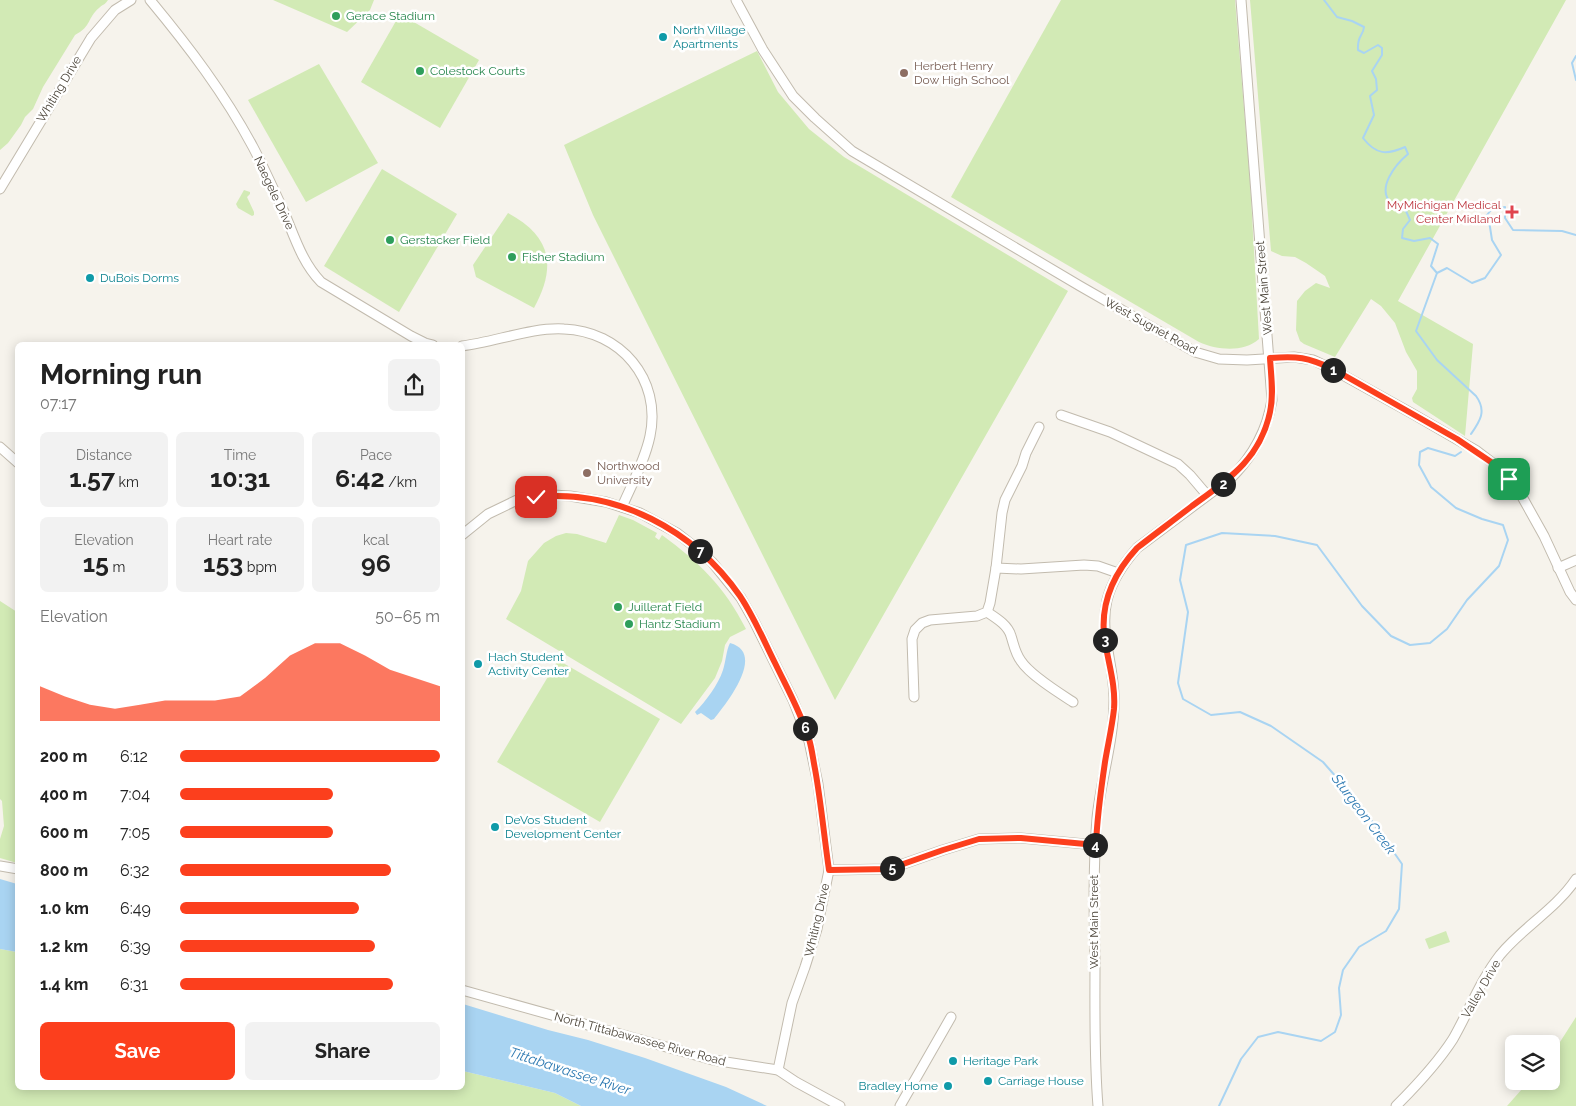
<!DOCTYPE html>
<html lang="en">
<head>
<meta charset="utf-8">
<style>
	:root { --surface:#fff; --page:#f2f2f2; --text:#222; --muted:#767676; --accent:#fc3f1d }
	body { margin:0; font-family:Raleway,sans-serif; background:var(--page); color:var(--text); height:100vh; display:flex; flex-direction:column; font-size:19px; white-space:nowrap }
	* { box-sizing:border-box; margin:0 }
	p { font-size:16px; color:var(--muted) }
	.icon { flex:none; width:28px; height:28px; fill:none; stroke:currentColor; stroke-width:2; stroke-linecap:round; stroke-linejoin:round }
	.map { position:relative; flex:1; overflow:hidden }
	.details { position:absolute; left:15px; top:342px; width:450px; height:748px; display:flex; flex-direction:column; background:var(--surface); border-radius:8px; box-shadow:0 2px 12px #0003 }
	.details>* { flex:none }
	.controls { position:absolute; left:1505px; top:1035px; display:grid; gap:10px }
	.controls a { display:grid; place-items:center; width:55px; height:55px; border-radius:8px; background:var(--surface); box-shadow:0 2px 12px #0003; font-size:25px }
	.pin { position:absolute; display:grid; place-items:center; width:42px; height:42px; color:#fff; margin:-21px; border-radius:10px; box-shadow:0 2px 8px #0006 }
	.km { position:absolute; width:25px; height:25px; margin:-12px; border-radius:50%; background:#222; color:#fff; font-size:14px; line-height:25px; text-align:center }
	.round { display:grid; place-items:center; flex:none; width:52px; height:52px; border-radius:8px; background:var(--page) }
	.head { display:flex; align-items:center; justify-content:space-between; height:85px; padding:0 25px }
	h1 { font-size:28px; font-weight:700; line-height:38px }
	.figures { display:grid; grid-template-columns:repeat(3,1fr); gap:8px; height:85px; padding:5px 25px }
	.figures div { display:grid; align-content:center; border-radius:8px; background:var(--page); text-align:center }
	.figures b { font-size:25px; font-weight:700 }
	.figures small { font-size:14px; font-weight:400 }
	.figures p { font-size:14px }
	.chart { height:140px; padding:10px 25px }
	.chart p { display:flex; justify-content:space-between }
	.chart svg { width:100%; height:90px; margin-top:5px; fill:var(--accent); opacity:.7 }
	.primary-button { display:flex; gap:10px; margin-top:auto; padding:10px 25px }
	.primary-button a { flex:1; height:58px; border-radius:8px; background:var(--accent); color:#fff; font-size:20px; font-weight:700; line-height:58px; text-align:center }
	.primary-button a+a { background:var(--page); color:var(--text) }
	ul { padding:0 25px; list-style:none; font-size:16px }
	li { display:grid; grid-template-columns:80px 60px 1fr; align-items:center; height:38px }
	li i { height:12px; border-radius:6px; background:var(--accent) }
	.map>svg:first-child { display:block }
	.green { fill:#d2eab5 }
	.water { fill:#a9d4f2 }
	.lines { fill:none; stroke-linecap:round; stroke-linejoin:round }
	.stream { stroke:#a9d4f2; stroke-width:2 }
	.minor-casing { stroke:#c2bbae; stroke-width:11 }
	.minor { stroke:#fff; stroke-width:9 }
	.route-casing { stroke:#fff; stroke-width:10 }
	.route { stroke:#fc3f1d; stroke-width:6 }
	.leisure-dot { fill:#2e9e5b; stroke:#fff; stroke-width:2 }
	.culture-dot { fill:#0f9aa8; stroke:#fff; stroke-width:2 }
	.education-dot { fill:#8d6e63; stroke:#fff; stroke-width:2 }
	.health-dot { fill:#e0444e; stroke:#fff; stroke-width:2 }
	.labels { text-anchor:middle; dominant-baseline:central; stroke-width:5; stroke-linejoin:round; paint-order:stroke }
	.leisure-label { font-size:12px; fill:#27864d; stroke:#fff; text-anchor:start }
	.culture-label { font-size:12px; fill:#0d838f; stroke:#fff; text-anchor:start }
	.education-label { font-size:12px; fill:#785e54; stroke:#fff; text-anchor:start }
	.street-label { font-size:12px; fill:#4b4439; stroke:#fff }
	.health-label { font-size:12px; fill:#be3a42; stroke:#fff; text-anchor:end }
	.water-label { font-size:14px; font-style:italic; fill:#2e7ab2; stroke:#fff }
</style>
</head>
<body>
<div class="map">
<svg width="1576" height="1106" viewBox="0 0 1576 1106">
	<rect width="100%" height="100%" fill="#f6f3ec"/>
	<!-- green -->
	<g class="green">
		<path d="M0 0H108C105 5 103 4 99 8 87 18 92 26 75 35L43 87 33 109 25 117 21 125 8 143 0 150Z"/>
		<path d="M273 0H374L370 10 347 32Z"/>
		<path d="M1061 0H1235L1250 180 1259 339C1243 353 1217 350 1199 342L951 197Z"/>
		<path d="M1250 0H1566L1398 301 1473 344 1465 436 1413 402 1412 398 1417 389V371L1406 352 1395 323 1381 306 1371 299 1335 357 1304 344 1300 341 1296 330 1297 301 1305 291 1316 283 1330 288 1325 276 1306 263 1295 257 1282 256 1271 251Z"/>
		<path d="M400 14 479 60 440 128 361 82Z"/>
		<path d="M757 51 778 92 809 129 844 157 1068 291 835 700 593 215 564 145Z"/>
		<path d="M319 64 378 163 306 202 248 100Z"/>
		<path d="M382 169 457 214 399 312 324 266Z"/>
		<path d="M244 190 250 192V194L247 197 254 212V215L252 216 238 208 236 204Z"/>
		<path d="M508 213C551 236 557 266 534 308L476 277 473 265Z"/>
		<path d="M619 515 633 520 657 533 655 537 659 540 662 535C700 563 724 586 746 629L730 637 725 645 722 661 715 678 681 724 506 619 521 591 528 561 544 543 556 536 566 533 577 534 606 543Z"/>
		<path d="M0 601 17 612V863L0 858V839L4 826 2 801 0 799Z"/>
		<path d="M558 660 660 719 600 822 497 762Z"/>
		<path d="M1446 931 1450 942 1429 949 1425 939Z"/>
		<path d="M0 949 17 952 18 1088H462L463 1071 555 1093 581 1106H0Z"/>
		<path d="M1576 1017V1106H1507L1529 1081H1551V1056Z"/>
	</g>
	<!-- water -->
	<g class="water">
		<path d="M730 643C767 653 726 704 714 719L711 720 701 713 697 715 695 712C706 701 718 685 723 670 726 661 726 651 730 643Z"/>
		<path d="M0 879 17 884V952L0 949Z"/>
		<path d="M463 1004 548 1030 588 1040 645 1058 726 1087 767 1106H581L555 1093 463 1071Z"/>
	</g>
	<g class="lines">
		<!-- stream -->
		<g class="stream">
			<path d="M1324 0 1337 17 1352 21 1364 27C1363 37 1357 35 1358 50L1364 53 1378 45 1382 48V55L1372 71 1376 79 1377 90 1370 96 1374 115 1363 138C1376 155 1387 155 1405 147L1408 154C1396 164 1375 189 1392 204 1395 208 1401 209 1406 211L1410 220 1403 229 1402 238 1414 241 1430 238 1438 244 1431 266 1437 273"/>
			<path d="M1576 56 1572 63 1576 80"/>
			<path d="M1471 434C1480 421 1487 411 1476 396L1437 360 1416 331 1437 273 1447 268 1472 283 1485 278 1501 255 1492 240 1490 227 1487 215 1491 210 1505 207V218L1513 230 1562 231 1576 235"/>
			<path d="M1219 1106 1241 1059 1258 1037 1278 1032 1321 1041 1335 1032 1341 1015 1339 988 1343 970 1359 947 1386 931 1399 909 1402 864 1360 804 1323 762 1271 726 1240 712 1211 715 1183 699 1178 683 1188 612 1180 580 1186 545 1222 533 1275 536 1317 545 1362 606 1391 636 1410 645 1430 643 1447 629 1467 600 1499 566 1508 540 1503 525 1482 519 1456 508 1431 487 1419 465 1420 452 1428 448 1455 456 1461 452"/>
		</g>
		<!-- minor casing -->
		<g class="minor-casing">
			<g id="minor">
				<path d="M150 0C189 47 224 93 253 147 264 168 274 190 284 212 295 238 302 262 321 282L411 336 425 343 433 345"/>
				<path d="M736 0 763 50 793 96 815 118 852 151 1080 286 1195 352 1219 359 1247 360 1294 357 1313 360 1332 369 1413 414 1477 451 1494 464 1509 479 1520 493 1544 536 1570 592 1576 600"/>
				<path d="M0 189 91 38 115 10 131 0"/>
				<path d="M462 346C495 342 532 327 564 329 620 331 662 379 650 436 645 460 632 484 622 507"/>
				<path d="M1061 415 1110 432 1178 464 1190 475 1207 495"/>
				<path d="M0 447 18 463"/>
				<path d="M462 535 488 514 517 500 553 495 570 496 606 502 640 513 677 533 695 547 712 562 741 598 754 621 793 700 809 741 818 784 829 870 817 929 805 967 792 1003 778 1070"/>
				<path d="M996 568 1002 513 1005 500 1022 466 1026 453 1039 427"/>
				<path d="M1558 568 1576 560"/>
				<path d="M987 612C996 618 1008 625 1011 636 1014 645 1015 653 1021 661 1030 675 1059 693 1073 702"/>
				<path d="M914 697 912 639 915 630 922 623 930 620 977 616 987 612 990 603 996 568 1021 569 1084 565 1098 566 1118 573"/>
				<path d="M0 866 18 869"/>
				<path d="M829 870 889 869 943 850 979 839 1021 838 1096 845"/>
				<path d="M462 990 713 1060 778 1070 796 1082 840 1106"/>
				<path d="M900 1106 951 1017"/>
				<path d="M1098 1106C1094 1058 1095 1010 1095 962 1094 914 1093 866 1097 818 1101 779 1114 740 1114 701 1115 666 1099 635 1107 600 1112 580 1124 563 1137 548L1231 478C1253 456 1267 431 1272 400L1241 0"/>
				<path d="M1396 1106C1417 1085 1437 1064 1453 1039 1469 1011 1480 981 1500 955 1523 927 1555 910 1576 879"/>
			</g>
		</g>
		<!-- minor -->
		<use href="#minor" class="minor"/>
	</g>
	<g class="lines">
		<!-- route casing -->
		<g class="route-casing">
			<path id="route" d="M536 497C617 489 694 530 740 596 754 617 764 641 775 663 787 688 801 713 809 739 812 749 813 759 815 769 821 802 824 836 829 870L889 869 943 850 979 839 1021 838 1096 845C1097 817 1101 789 1105 762 1108 744 1112 727 1114 709 1116 683 1107 660 1104 634 1101 601 1115 572 1137 548 1155 534 1174 520 1192 506 1229 479 1260 459 1270 412 1274 394 1271 376 1270 358 1298 356 1307 357 1333 369L1457 439 1494 464 1509 479"/>
		</g>
		<!-- route -->
		<use href="#route" class="route"/>
	</g>
	<!-- markers -->
	<g class="leisure-dot">
		<circle cx="336" cy="16" r="5"/>
		<circle cx="420" cy="71" r="5"/>
		<circle cx="390" cy="240" r="5"/>
		<circle cx="512" cy="257" r="5"/>
		<circle cx="618" cy="607" r="5"/>
		<circle cx="629" cy="624" r="5"/>
	</g>
	<g class="culture-dot">
		<circle cx="663" cy="37" r="5"/>
		<circle cx="90" cy="278" r="5"/>
		<circle cx="478" cy="664" r="5"/>
		<circle cx="495" cy="827" r="5"/>
		<circle cx="953" cy="1061" r="5"/>
		<circle cx="988" cy="1081" r="5"/>
		<circle cx="948" cy="1086" r="5"/>
	</g>
	<g class="education-dot">
		<circle cx="904" cy="73" r="5"/>
		<circle cx="587" cy="473" r="5"/>
	</g>
	<path class="health-dot" d="M1509.5 204.5h5v5h5v5h-5v5h-5v-5h-5v-5h5z"/>
	<g class="labels">
		<!-- leisure labels -->
		<g class="leisure-label">
			<text x="346" y="16">Gerace Stadium</text>
			<text x="430" y="71">Colestock Courts</text>
			<text x="400" y="240">Gerstacker Field</text>
			<text x="522" y="257">Fisher Stadium</text>
			<text x="628" y="607">Juillerat Field</text>
			<text x="639" y="624">Hantz Stadium</text>
		</g>
		<!-- culture labels -->
		<g class="culture-label">
			<text x="673" y="30">North Village<tspan x="673" dy="14">Apartments</tspan></text>
			<text x="100" y="278">DuBois Dorms</text>
			<text x="488" y="657">Hach Student<tspan x="488" dy="14">Activity Center</tspan></text>
			<text x="505" y="820">DeVos Student<tspan x="505" dy="14">Development Center</tspan></text>
			<text x="963" y="1061">Heritage Park</text>
			<text x="998" y="1081">Carriage House</text>
			<text x="938" y="1086" text-anchor="end">Bradley Home</text>
		</g>
		<!-- education labels -->
		<g class="education-label">
			<text x="914" y="66">Herbert Henry<tspan x="914" dy="14">Dow High School</tspan></text>
			<text x="597" y="466">Northwood<tspan x="597" dy="14">University</tspan></text>
		</g>
		<!-- street labels -->
		<g class="street-label">
			<text transform="translate(59 89) rotate(-59)">Whiting Drive</text>
			<text transform="translate(274 193) rotate(65)">Naegele Drive</text>
			<text transform="translate(1264 288) rotate(-95)">West Main Street</text>
			<text transform="translate(1151 326) rotate(29)">West Sugnet Road</text>
			<text transform="translate(817 920) rotate(-77)">Whiting Drive</text>
			<text transform="translate(1094 922) rotate(-90)">West Main Street</text>
			<text transform="translate(1481 989) rotate(-60)">Valley Drive</text>
			<text transform="translate(640 1039) rotate(15)">North Tittabawassee River Road</text>
		</g>
		<!-- health labels -->
		<g class="health-label">
			<text x="1501" y="205">MyMichigan Medical<tspan x="1501" dy="14">Center Midland</tspan></text>
		</g>
		<!-- water labels -->
		<g class="water-label">
			<text transform="translate(1364 814) rotate(53)">Sturgeon Creek</text>
			<text transform="translate(570 1071) rotate(18)">Tittabawassee River</text>
		</g>
	</g>
</svg>
<div class="controls">
<a><svg class="icon" aria-label="layers" viewBox="0 0 24 24"><path d="M12 4l9 5-9 5-9-5zM3 14l9 5 9-5"/></svg></a>
</div>
<div class="pin" style="left:1509px;top:479px;background:#1e9e55"><svg class="icon" aria-label="arrive" viewBox="0 0 24 24"><path d="M6 21V4h12l-3 4 3 4H6"/></svg></div>
<div class="pin" style="left:536px;top:497px;background:#d93025"><svg class="icon" aria-label="check" viewBox="0 0 24 24"><path d="M5 12l5 5 9-10"/></svg></div>
<b class="km" style="left:1333px;top:370px">1</b>
<b class="km" style="left:1223px;top:484px">2</b>
<b class="km" style="left:1105px;top:640px">3</b>
<b class="km" style="left:1095px;top:845px">4</b>
<b class="km" style="left:892px;top:868px">5</b>
<b class="km" style="left:805px;top:728px">6</b>
<b class="km" style="left:700px;top:551px">7</b>
<section class="details">
<div class="head"><div><h1>Morning run</h1><p>07:17</p></div><a class="round"><svg class="icon" aria-label="share" viewBox="0 0 24 24"><path d="M12 15V3M7 8l5-5 5 5M5 13v7h14v-7"/></svg></a></div>
<div class="figures">
<div><p>Distance</p><b>1.57<small> km</small></b></div>
<div><p>Time</p><b>10:31</b></div>
<div><p>Pace</p><b>6:42<small> /km</small></b></div>
</div>
<div class="figures">
<div><p>Elevation</p><b>15<small> m</small></b></div>
<div><p>Heart rate</p><b>153<small> bpm</small></b></div>
<div><p>kcal</p><b>96</b></div>
</div>
<div class="chart"><p><span>Elevation</span>50–65 m</p>
<svg viewBox="0 0 160 44" preserveAspectRatio="none"><path d="M0 44V27L10 32L20 36L30 38L40 36L50 34L60 34L70 34L80 32L90 23L100 12L110 6L120 6L130 12L140 19L150 23L160 27V44z"/></svg>
</div>
<ul>
<li><b>200 m</b>6:12<i style="width:100%"></i></li>
<li><b>400 m</b>7:04<i style="width:59%"></i></li>
<li><b>600 m</b>7:05<i style="width:59%"></i></li>
<li><b>800 m</b>6:32<i style="width:81%"></i></li>
<li><b>1.0 km</b>6:49<i style="width:69%"></i></li>
<li><b>1.2 km</b>6:39<i style="width:75%"></i></li>
<li><b>1.4 km</b>6:31<i style="width:82%"></i></li>
</ul>
<div class="primary-button"><a>Save</a><a>Share</a></div>
</section>
</div>
</body>
</html>
